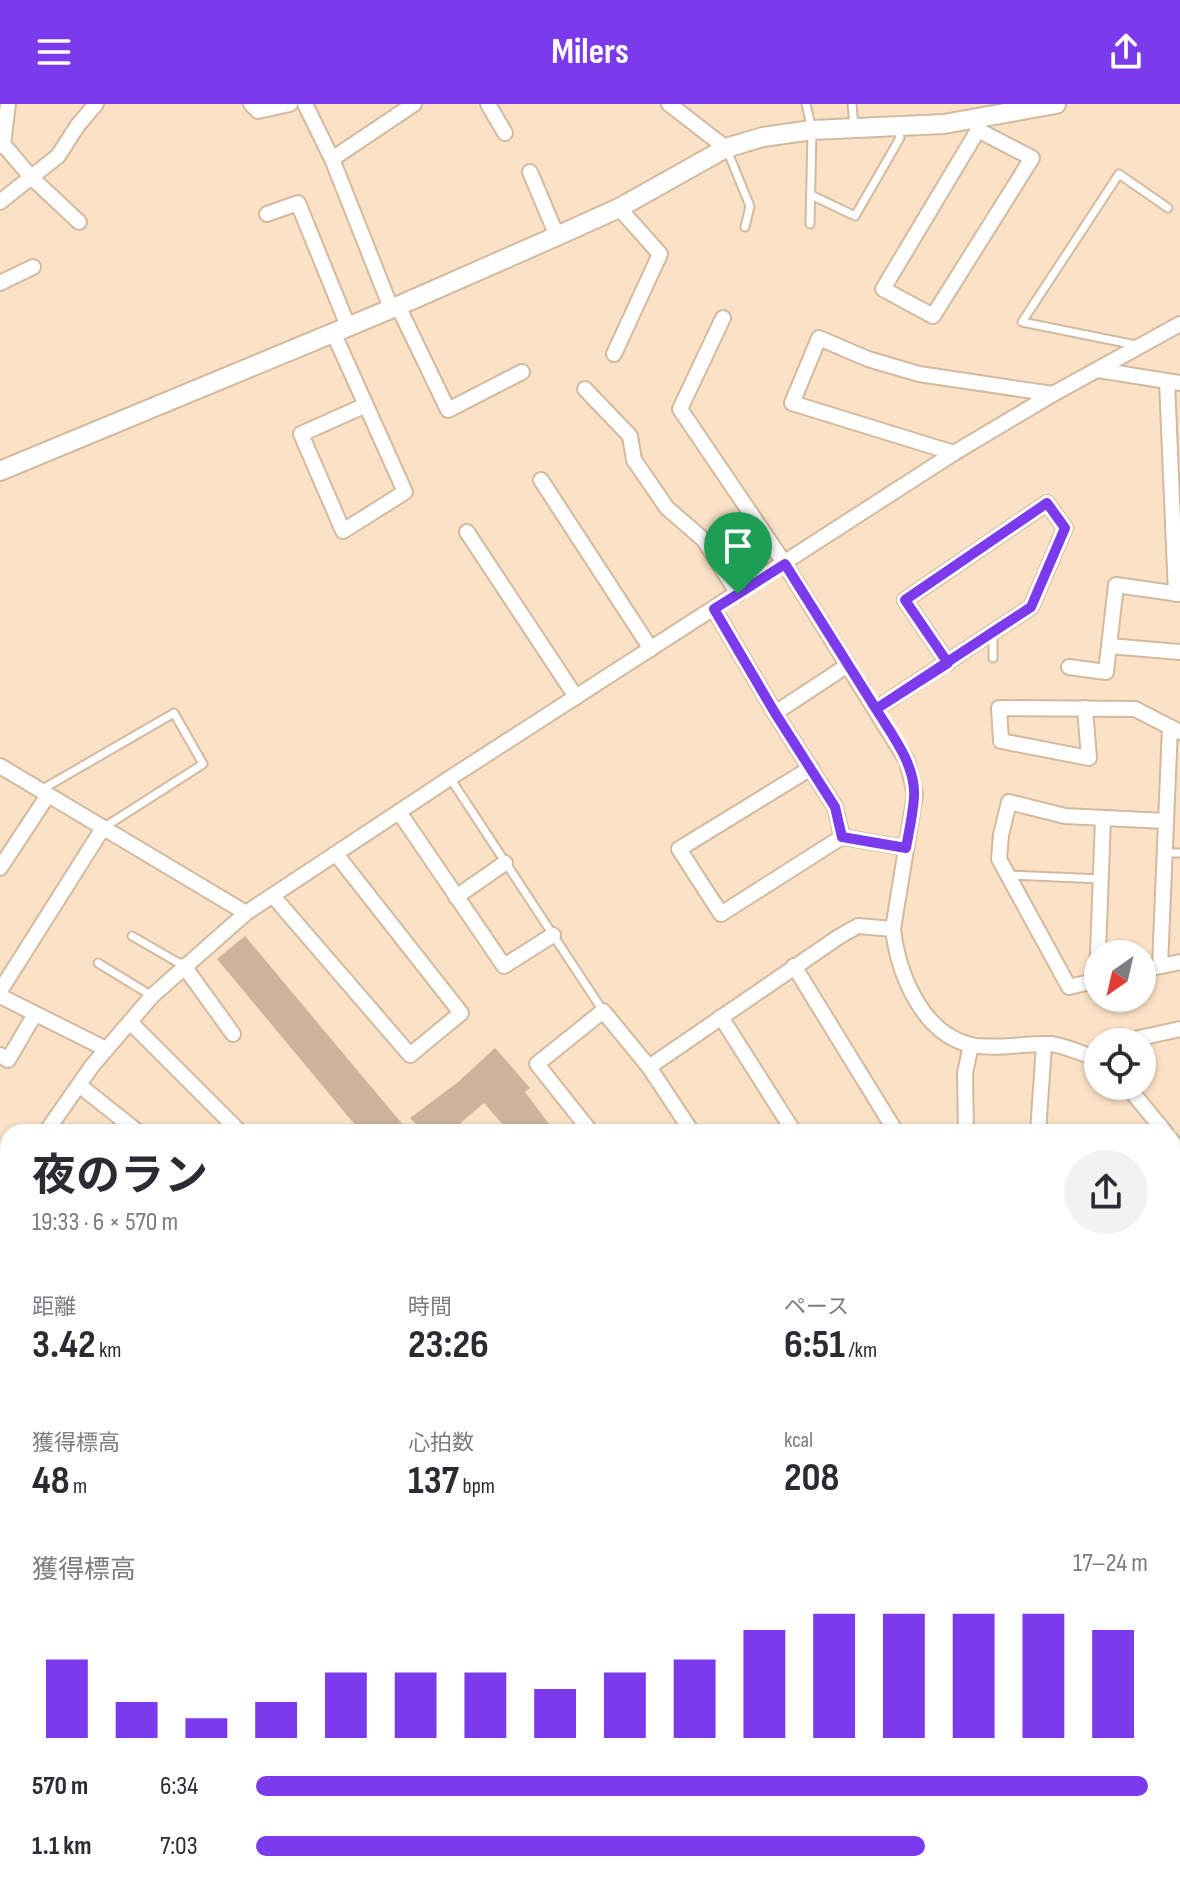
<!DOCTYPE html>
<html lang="ja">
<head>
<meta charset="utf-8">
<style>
	:root { --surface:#fff; --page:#f2f2f3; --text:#2b2b33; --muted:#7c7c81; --accent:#7c3aed }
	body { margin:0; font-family:"Sofia Sans Condensed","Noto Sans JP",sans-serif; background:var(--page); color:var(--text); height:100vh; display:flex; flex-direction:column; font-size:30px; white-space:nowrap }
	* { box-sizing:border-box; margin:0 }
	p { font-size:26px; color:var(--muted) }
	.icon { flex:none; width:44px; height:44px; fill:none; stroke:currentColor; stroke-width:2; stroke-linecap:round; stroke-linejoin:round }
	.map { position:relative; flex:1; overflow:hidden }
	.panel { position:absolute; left:0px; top:1020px; width:1180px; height:768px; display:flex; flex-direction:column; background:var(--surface); border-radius:24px 24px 0 0; box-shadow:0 2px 6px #0004 }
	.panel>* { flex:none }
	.needle { width:52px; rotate:214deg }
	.tools { position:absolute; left:1084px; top:836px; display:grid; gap:16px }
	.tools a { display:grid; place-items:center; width:72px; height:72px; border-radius:50%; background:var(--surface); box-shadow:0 2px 6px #0004; font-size:40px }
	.pin { position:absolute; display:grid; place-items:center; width:68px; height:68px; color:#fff; margin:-82px -34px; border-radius:50% 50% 50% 0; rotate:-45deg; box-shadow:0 0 8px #0007 }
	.pin .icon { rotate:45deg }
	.round { display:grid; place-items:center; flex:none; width:84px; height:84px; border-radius:42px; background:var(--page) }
	.headline { display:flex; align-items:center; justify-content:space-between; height:136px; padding:0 32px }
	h1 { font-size:44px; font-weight:700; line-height:60px }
	.stats { display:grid; grid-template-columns:repeat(3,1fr); gap:12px; height:136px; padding:8px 32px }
	.stats div { display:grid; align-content:center }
	.stats b { font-size:40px; font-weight:700 }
	.stats small { font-size:22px; font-weight:400 }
	.stats p { font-size:22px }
	.chart { height:224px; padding:16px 32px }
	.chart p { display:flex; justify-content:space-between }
	.chart svg { width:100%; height:144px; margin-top:8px; stroke:var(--accent); stroke-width:6 }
	ul { padding:0 32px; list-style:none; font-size:26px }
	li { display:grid; grid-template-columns:128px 96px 1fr; align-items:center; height:60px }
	li i { height:20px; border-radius:10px; background:var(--accent) }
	header { display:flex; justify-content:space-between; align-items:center; height:104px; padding:0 32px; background:var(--accent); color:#fff; font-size:36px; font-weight:700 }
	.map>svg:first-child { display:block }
	.building { fill:#ccb49a }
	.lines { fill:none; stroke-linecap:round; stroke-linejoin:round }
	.service-casing { stroke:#d2baa0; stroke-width:11 }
	.minor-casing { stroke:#d2baa0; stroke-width:18 }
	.tertiary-casing { stroke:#d2baa0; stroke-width:22 }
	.path { stroke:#9e8d79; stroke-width:3; stroke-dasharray:6 6; stroke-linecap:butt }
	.service { stroke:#fff; stroke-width:7 }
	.minor { stroke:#fff; stroke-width:14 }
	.tertiary { stroke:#fff; stroke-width:18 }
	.route-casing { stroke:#fff; stroke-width:16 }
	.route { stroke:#7c3aed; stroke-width:10 }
</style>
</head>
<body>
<header><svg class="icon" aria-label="menu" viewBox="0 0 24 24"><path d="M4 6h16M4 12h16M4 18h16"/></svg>Milers<svg class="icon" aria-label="share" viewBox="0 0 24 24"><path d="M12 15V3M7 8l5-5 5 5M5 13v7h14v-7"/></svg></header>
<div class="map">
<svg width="1180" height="1788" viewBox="0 0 1180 1788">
	<rect width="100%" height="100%" fill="#fbe2c7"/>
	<!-- building -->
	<g class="building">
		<path d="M245 832 409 1028H361L217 855Z"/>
		<path d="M495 944 530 984 525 988 555 1028H509L484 999 450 1028H423L410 1014 458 978Z"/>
	</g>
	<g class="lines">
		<!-- service casing -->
		<g class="service-casing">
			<g id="service">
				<path d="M806 0 812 26 810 120"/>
				<path d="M852 0 854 22"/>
				<path d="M727 46 750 102 745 123"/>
				<path d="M811 91 855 112 900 34 897 23"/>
				<path d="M1136 241 1022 218 1119 70 1168 104"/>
				<path d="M993 531V554"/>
				<path d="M450 674 603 907"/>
				<path d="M41 686 174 609 203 660 103 724"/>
				<path d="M1164 749H1180"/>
				<path d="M1008 771 1101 775"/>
				<path d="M132 832 184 862"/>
				<path d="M98 859 152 892"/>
				<path d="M0 1212 8 1205"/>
				<path d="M0 1405 8 1392"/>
			</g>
		</g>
		<!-- minor casing -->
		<g class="minor-casing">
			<g id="minor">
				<path d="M251 0 258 7 290 0"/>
				<path d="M305 0 332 55 414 0"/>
				<path d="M488 0 505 29"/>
				<path d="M669 0 726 44"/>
				<path d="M977 13 978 26 883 185 933 212 1032 54 978 26"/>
				<path d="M3 40 31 73 79 118"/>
				<path d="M0 42 3 40 8 0"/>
				<path d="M332 55 391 204"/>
				<path d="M530 68 557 132"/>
				<path d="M0 98 58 52 78 21 96 0"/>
				<path d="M267 110 298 99 348 222"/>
				<path d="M0 179 33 163"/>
				<path d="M398 202 448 306 522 268"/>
				<path d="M723 214 680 305 785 460 907 657 915 690 893 825C898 869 922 930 971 941 996 946 1025 939 1051 940 1066 942 1083 950 1098 955"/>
				<path d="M333 228 405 388 343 427 301 330 366 301"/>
				<path d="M614 250 660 150 619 104"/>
				<path d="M1098 266 1180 279"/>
				<path d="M1167 277 1176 490"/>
				<path d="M585 285 630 332 634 356 667 404 704 436 738 490"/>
				<path d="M954 349 792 299 819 234 868 255 919 270 1053 290"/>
				<path d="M541 376 651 545"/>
				<path d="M467 428 576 593"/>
				<path d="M714 505 775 609"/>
				<path d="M1109 542 1180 548"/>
				<path d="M1069 563 1106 568 1116 481 1180 490"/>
				<path d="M1085 604 1089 654 1001 637 999 604 1135 605 1180 628"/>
				<path d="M876 605 1031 503 1065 424 1047 399 905 496 948 559"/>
				<path d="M0 662 246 809"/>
				<path d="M811 664 679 745 721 810 842 733 906 744"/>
				<path d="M399 708 504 862 553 831"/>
				<path d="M842 733 835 703 775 609 848 561"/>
				<path d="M0 764 48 691"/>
				<path d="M273 792 410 951 461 909 336 750"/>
				<path d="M456 793 505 759"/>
				<path d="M184 862 233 930"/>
				<path d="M794 862 896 1028"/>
				<path d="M1160 862 1170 623"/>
				<path d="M1142 866 1180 858"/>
				<path d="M1097 876 1103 714"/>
				<path d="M1098 876 1069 883 999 755 1001 731 1009 698 1065 712 1166 717"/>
				<path d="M0 887 103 724"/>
				<path d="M0 892 106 945"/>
				<path d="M721 913 794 1028"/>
				<path d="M130 918 240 1028"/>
				<path d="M1121 938 1180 925"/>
				<path d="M0 951 8 956 35 910"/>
				<path d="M649 963 840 832 858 822 893 825"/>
				<path d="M79 981 138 1028"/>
				<path d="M1127 982 1165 1028"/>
				<path d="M46 1028 92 962 152 892 246 809 450 674 954 349 1053 290 1180 220"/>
				<path d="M591 1028 537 960 603 907 649 963 692 1028"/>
				<path d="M966 1028 965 969 971 941"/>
				<path d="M1038 1028 1044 941"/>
				<path d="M1172 1037 1180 1047"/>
				<path d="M0 1071 8 1063"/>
				<path d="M0 1230 8 1239"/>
				<path d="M1172 1387 1180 1390"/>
				<path d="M1172 1417 1180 1404"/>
				<path d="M1172 1461 1180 1464"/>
				<path d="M1172 1585 1180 1591"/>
				<path d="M0 1612 8 1615"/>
				<path d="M1172 1746 1180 1732"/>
				<path d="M793 1780 810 1788"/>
				<path d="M899 1780 911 1788"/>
				<path d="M709 1788 720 1780"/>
				<path d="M966 1788 968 1780"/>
				<path d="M1058 1788 1060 1780"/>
				<path d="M1157 1788 1159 1780"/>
			</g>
		</g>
		<!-- tertiary casing -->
		<g class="tertiary-casing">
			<g id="tertiary">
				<path d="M0 367 398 202 557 132 619 104 726 44 763 33 812 26 944 20 1056 0"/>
				<path d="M1172 1278 1180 1272"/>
				<path d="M0 1751H8"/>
				<path d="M294 1780 307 1788"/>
				<path d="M615 1780 617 1788"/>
				<path d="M631 1780 633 1788"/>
			</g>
		</g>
		<!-- path -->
		<path class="path" d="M592 1780 595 1786 601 1787"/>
		<!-- service -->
		<use href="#service" class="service"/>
		<!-- minor -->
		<use href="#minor" class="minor"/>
		<!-- tertiary -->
		<use href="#tertiary" class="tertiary"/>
	</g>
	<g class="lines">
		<!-- route casing -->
		<g class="route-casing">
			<path id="route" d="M738 490 714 505 775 609 835 703 842 733 906 744C909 727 913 710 914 693 916 661 892 631 876 605L1031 503 1065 424 1047 399 905 496 948 559 876 605 785 460 738 490"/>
		</g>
		<!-- route -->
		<use href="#route" class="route"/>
	</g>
</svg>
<div class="tools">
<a><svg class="needle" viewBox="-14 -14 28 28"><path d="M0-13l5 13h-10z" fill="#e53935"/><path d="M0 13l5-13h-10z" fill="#7c7c81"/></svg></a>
<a><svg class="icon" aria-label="locate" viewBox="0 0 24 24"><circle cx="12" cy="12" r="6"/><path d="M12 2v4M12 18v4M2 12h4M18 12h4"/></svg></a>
</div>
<div class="pin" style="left:738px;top:490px;background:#1e9e55"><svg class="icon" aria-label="arrive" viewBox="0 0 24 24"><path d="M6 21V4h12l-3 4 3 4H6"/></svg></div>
<section class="panel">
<div class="headline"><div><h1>夜のラン</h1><p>19:33 · 6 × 570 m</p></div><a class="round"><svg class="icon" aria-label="share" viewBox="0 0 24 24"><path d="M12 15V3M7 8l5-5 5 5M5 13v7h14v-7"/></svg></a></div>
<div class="stats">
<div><p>距離</p><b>3.42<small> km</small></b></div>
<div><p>時間</p><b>23:26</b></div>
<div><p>ペース</p><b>6:51<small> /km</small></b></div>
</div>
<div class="stats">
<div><p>獲得標高</p><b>48<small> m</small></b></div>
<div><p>心拍数</p><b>137<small> bpm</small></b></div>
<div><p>kcal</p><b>208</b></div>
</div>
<div class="chart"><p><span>獲得標高</span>17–24 m</p>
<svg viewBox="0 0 160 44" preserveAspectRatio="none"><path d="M5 44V20M15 44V33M25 44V38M35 44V33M45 44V24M55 44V24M65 44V24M75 44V29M85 44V24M95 44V20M105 44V11M115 44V6M125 44V6M135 44V6M145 44V6M155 44V11"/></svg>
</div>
<ul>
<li><b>570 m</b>6:34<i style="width:100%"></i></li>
<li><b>1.1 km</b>7:03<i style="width:75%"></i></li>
</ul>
</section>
</div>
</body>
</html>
